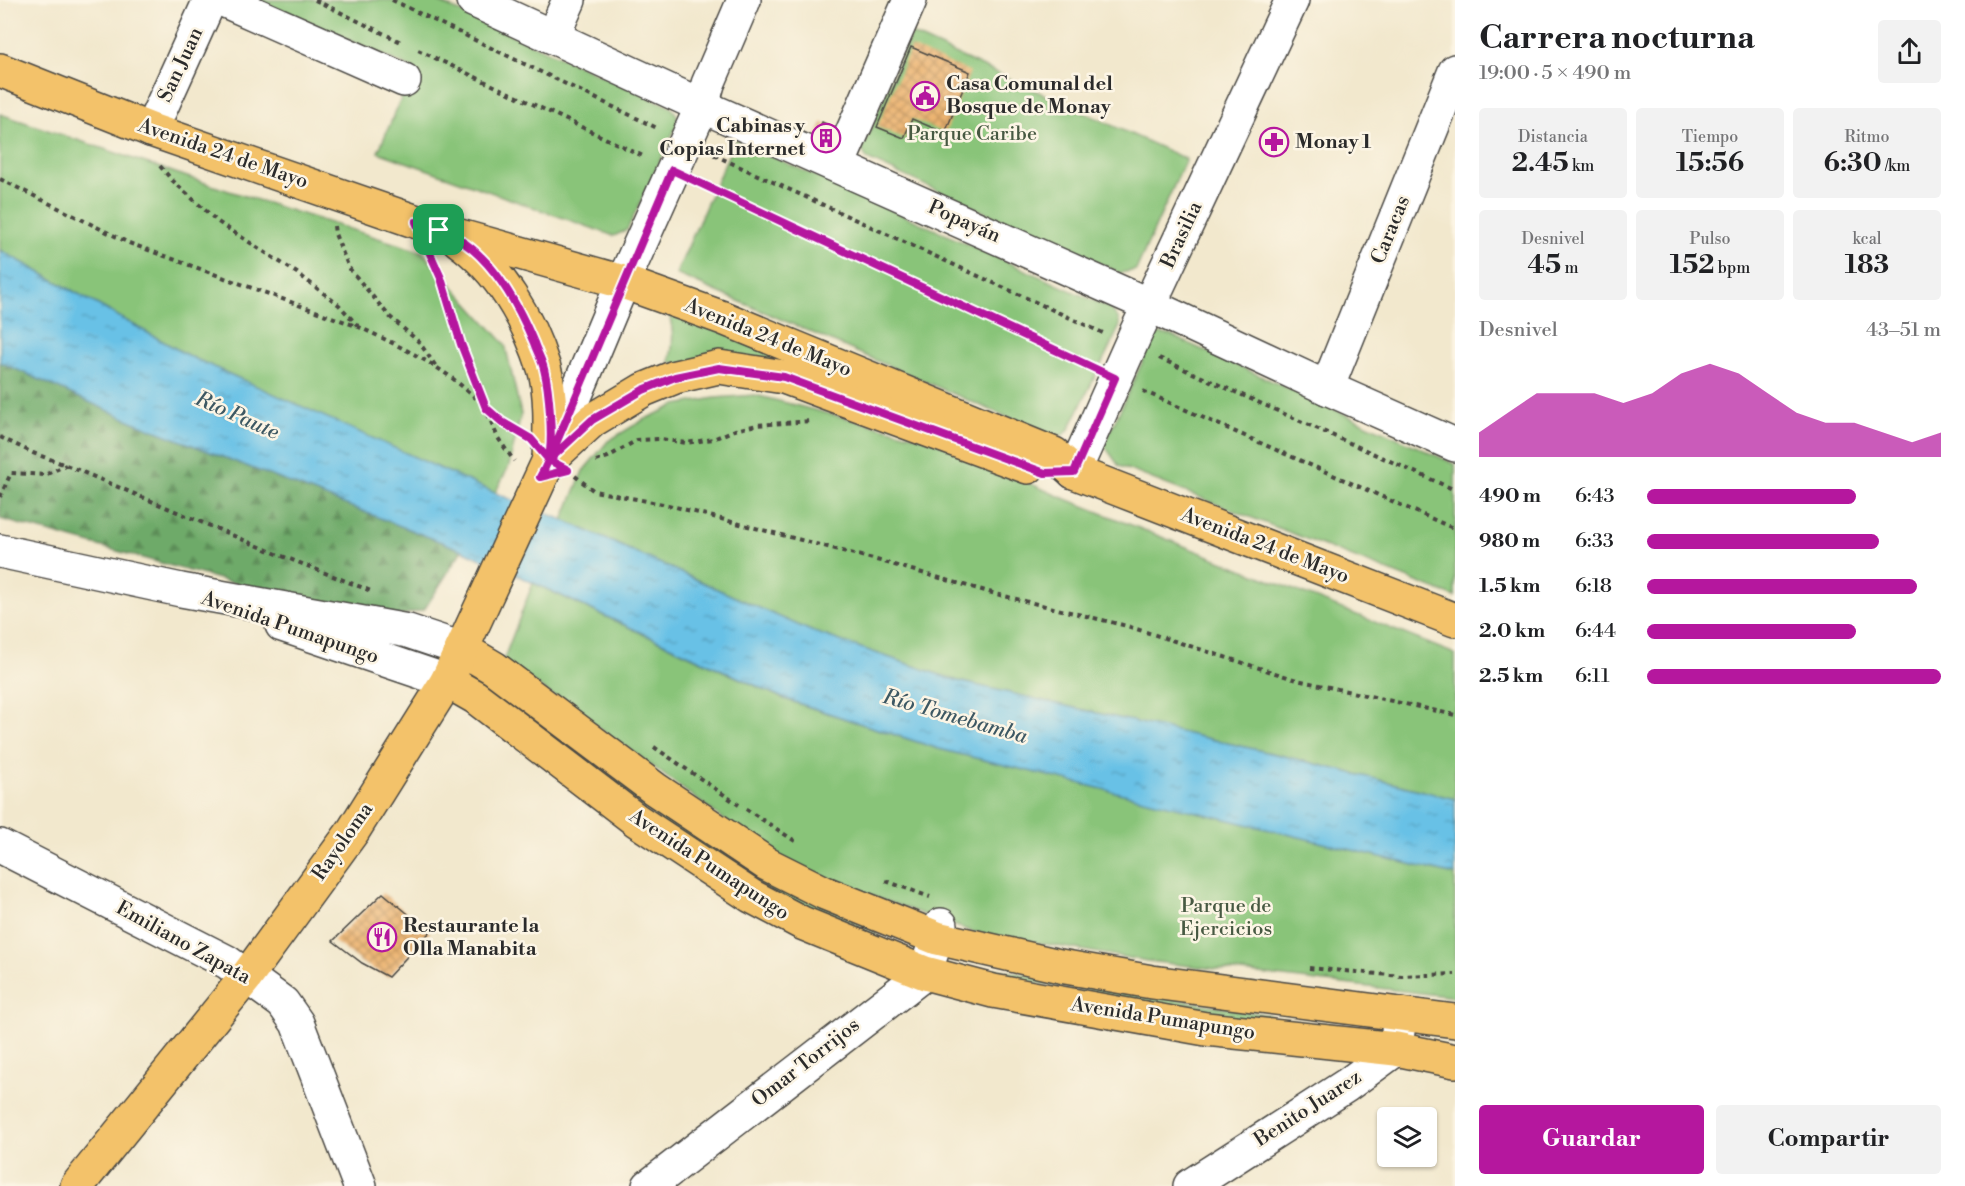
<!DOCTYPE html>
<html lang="es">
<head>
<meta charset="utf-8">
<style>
	:root { --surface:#fff; --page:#f2f2f2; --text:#202124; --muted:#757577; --accent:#b5179e }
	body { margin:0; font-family:"Libre Bodoni",serif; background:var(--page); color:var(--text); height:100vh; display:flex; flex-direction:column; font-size:22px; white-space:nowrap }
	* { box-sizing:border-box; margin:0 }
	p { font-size:20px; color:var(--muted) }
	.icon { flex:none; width:33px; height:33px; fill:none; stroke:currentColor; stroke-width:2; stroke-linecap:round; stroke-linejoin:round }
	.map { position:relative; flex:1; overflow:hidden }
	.details { display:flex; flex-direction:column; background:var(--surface); width:510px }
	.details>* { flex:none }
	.fabs { position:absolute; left:1377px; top:1107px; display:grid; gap:12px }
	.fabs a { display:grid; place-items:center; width:60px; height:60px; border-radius:6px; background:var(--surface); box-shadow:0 2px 4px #0004; font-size:30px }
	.pin { position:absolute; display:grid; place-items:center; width:51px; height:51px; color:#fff; margin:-26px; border-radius:12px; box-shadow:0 3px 9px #0006 }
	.round { display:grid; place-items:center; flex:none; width:63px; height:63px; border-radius:6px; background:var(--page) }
	.headline { display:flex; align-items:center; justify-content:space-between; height:102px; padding:0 24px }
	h1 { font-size:33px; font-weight:700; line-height:45px }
	.figures { display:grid; grid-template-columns:repeat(3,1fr); gap:9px; height:102px; padding:6px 24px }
	.figures div { display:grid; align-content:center; border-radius:6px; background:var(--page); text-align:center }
	.figures b { font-size:26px; font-weight:700 }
	.figures small { font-size:16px; font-weight:400 }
	.figures p { font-size:16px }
	.chart { height:168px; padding:12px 24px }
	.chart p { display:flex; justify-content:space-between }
	.chart svg { width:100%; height:108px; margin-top:6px; fill:var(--accent); opacity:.7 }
	.action { display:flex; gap:12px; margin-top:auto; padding:12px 24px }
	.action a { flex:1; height:69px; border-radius:6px; background:var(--accent); color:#fff; font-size:24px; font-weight:700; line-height:69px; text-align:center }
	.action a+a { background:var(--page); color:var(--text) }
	ul { padding:0 24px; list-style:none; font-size:20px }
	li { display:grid; grid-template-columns:96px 72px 1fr; align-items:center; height:45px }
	li i { height:15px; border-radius:8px; background:var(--accent) }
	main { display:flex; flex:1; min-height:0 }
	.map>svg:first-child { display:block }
	.green { fill:#89c479; stroke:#5a7852; stroke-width:1.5 }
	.forest { fill:url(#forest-firs); stroke:#4c6a4a; stroke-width:1.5 }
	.water { fill:url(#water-ripples); stroke:#4a7688; stroke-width:1.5 }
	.building { fill:url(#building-cross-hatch) }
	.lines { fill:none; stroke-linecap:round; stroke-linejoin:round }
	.minor-casing { stroke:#494743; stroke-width:36 }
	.major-casing { stroke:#494743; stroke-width:36 }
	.path { stroke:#494743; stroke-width:4; stroke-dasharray:4.5 4.5; stroke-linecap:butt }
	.minor { stroke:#fff; stroke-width:33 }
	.major { stroke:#f3c26a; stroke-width:33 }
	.route-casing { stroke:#fff; stroke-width:12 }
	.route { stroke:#b5179e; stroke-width:8 }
	.labels { text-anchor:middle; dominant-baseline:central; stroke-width:5; stroke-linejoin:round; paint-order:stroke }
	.street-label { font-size:20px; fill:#2b2b2b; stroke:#fcf5e5 }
	.poi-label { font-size:20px; font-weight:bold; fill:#2b2b2b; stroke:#fcf5e5; text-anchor:start }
	.park-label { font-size:20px; fill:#475942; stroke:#fcf5e5 }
	.water-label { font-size:21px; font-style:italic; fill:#3d5863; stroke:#fcf5e5 }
</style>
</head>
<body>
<main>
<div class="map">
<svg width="1455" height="1186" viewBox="0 0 1455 1186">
	<defs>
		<pattern id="forest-firs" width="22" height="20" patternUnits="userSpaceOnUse" patternTransform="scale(1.5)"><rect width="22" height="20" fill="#6eaa69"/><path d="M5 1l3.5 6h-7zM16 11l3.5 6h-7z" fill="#5b8b57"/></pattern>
		<pattern id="water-ripples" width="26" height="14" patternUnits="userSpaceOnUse" patternTransform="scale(1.5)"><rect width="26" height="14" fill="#68c1e6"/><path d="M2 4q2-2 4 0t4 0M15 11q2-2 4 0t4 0" fill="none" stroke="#569dbb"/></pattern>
		<pattern id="building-cross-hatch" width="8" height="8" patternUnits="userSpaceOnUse" patternTransform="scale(1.5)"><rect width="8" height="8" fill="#ecb370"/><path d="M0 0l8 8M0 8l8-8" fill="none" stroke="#bf925c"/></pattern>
	</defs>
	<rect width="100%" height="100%" fill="#fcf5e5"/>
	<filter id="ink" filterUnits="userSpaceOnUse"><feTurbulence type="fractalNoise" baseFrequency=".0167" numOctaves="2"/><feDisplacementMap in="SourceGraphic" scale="12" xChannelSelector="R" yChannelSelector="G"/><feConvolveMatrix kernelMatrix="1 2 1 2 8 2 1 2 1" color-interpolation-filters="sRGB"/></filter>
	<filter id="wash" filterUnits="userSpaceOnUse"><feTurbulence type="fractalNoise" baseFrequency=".008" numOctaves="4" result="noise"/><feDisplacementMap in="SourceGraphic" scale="24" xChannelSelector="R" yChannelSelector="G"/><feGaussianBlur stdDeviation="1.35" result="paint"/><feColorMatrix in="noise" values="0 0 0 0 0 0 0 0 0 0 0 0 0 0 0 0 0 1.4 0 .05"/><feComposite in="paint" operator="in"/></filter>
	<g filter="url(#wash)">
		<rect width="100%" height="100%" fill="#f2e8cd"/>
		<!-- green -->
		<g class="green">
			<path d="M257 0H434L671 107 677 115V125L627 230 614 236 378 152 414 69Z"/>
			<path d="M911 34 1186 159 1136 270 1120 273 867 159 862 150Z"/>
			<path d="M0 114 229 191 422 252 505 344 521 414 509 466 495 493 189 356 0 250Z"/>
			<path d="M735 140 1110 308 1118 318 1120 326 1068 431 1061 436H1051L676 274Z"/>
			<path d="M666 304 1069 470 1044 471 822 388 669 362C675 341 673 324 666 304Z"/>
			<path d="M1159 334 1170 335 1455 464V597L1119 466 1104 445 1153 339Z"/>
			<path d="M755 395 932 440 1056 495 1455 654V799L1284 756 958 681 811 631 563 520 583 471 608 441 643 420 676 405 715 398Z"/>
			<path d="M533 583 784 699 939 749 1455 875V997L1147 961 973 932 785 865 632 751 503 661Z"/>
			<path d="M498 681 875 929 879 937 804 911 690 843 490 695Z"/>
			<path d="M995 969 1269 1015 1275 1022 1267 1024 985 974Z"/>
		</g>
		<!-- forest -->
		<path class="forest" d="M0 362 136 423 462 550 424 610 398 616 270 593 0 519Z"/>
		<!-- water -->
		<path class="water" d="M0 250 189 356 495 493 563 520 811 631 958 681 1284 756 1455 799V875L939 749 785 699 462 550 136 423 0 362Z"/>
		<g id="blocks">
			<!-- building -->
			<g class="building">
				<path d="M911 47 970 72 945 133 912 119 904 138 877 127Z"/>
				<path d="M822 122 841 131 831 153 812 145Z"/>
				<path d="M383 893 430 932 388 977 362 963 333 941Z"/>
			</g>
		</g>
	</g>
	<g filter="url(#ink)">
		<use href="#blocks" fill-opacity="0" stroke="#494743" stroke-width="1.5"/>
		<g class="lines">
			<!-- minor casing -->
			<g class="minor-casing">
				<g id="minor">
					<path d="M223 0 404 80"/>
					<path d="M473 0 702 106 1149 305 1327 388 1455 445"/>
					<path d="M553 36 569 0"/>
					<path d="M151 130 210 0"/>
					<path d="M838 165 910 0"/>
					<path d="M1327 388 1455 71"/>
					<path d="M549 459 623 282 702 106 708 84 744 0"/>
					<path d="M1074 472 1135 335 1292 0"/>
					<path d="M0 551 181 590 408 631 462 649"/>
					<path d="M282 625 447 681"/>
					<path d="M0 846 227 962 283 1003 297 1023 360 1186"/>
					<path d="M649 1186 925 973 941 925"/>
					<path d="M1190 1186 1347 1085 1396 1049 1400 1014"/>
				</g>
			</g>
			<!-- major casing -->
			<g class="major-casing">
				<g id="major">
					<path d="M0 70 151 130 449 233 623 282 723 318 1054 454 1074 472 1455 620"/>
					<path d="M458 240C500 270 528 318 544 368 552 394 550 433 549 460"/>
					<path d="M462 649 494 668 655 789 767 864 825 893 937 938 1060 966 1152 982 1455 1021"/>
					<path d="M447 681 475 697 636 820 751 896 802 923 925 973 993 991 1206 1029 1396 1049 1455 1061"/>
					<path d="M77 1186 247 976 353 831 447 681 549 460 593 420 643 390 675 377 719 367 784 377 1028 467"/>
				</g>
			</g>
			<!-- path -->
			<g class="path">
				<path d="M315 0 403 43"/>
				<path d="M392 0 659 129"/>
				<path d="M418 50 645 157"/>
				<path d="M714 155 1103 333"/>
				<path d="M160 166 171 179 218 222 297 273 339 305 358 326"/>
				<path d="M0 179 129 243 359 327C389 341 425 358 452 378 475 396 495 418 520 433"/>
				<path d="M700 184 1088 365"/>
				<path d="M334 226 335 234 349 268 389 316 419 342 437 368"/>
				<path d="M434 261 441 277 472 377 498 438 514 461"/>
				<path d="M1159 358 1455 490"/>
				<path d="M1143 391 1455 529"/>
				<path d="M0 437 33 453 66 465 277 554 371 591"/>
				<path d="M596 461 608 457 637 440 661 439 686 443 713 439 735 430 757 425 811 421"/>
				<path d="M575 476 594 491 668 505 873 559 996 594 1127 626 1297 680 1455 715"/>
				<path d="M0 497 11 473 45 475 66 465"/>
				<path d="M654 747 739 805"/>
				<path d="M746 809 795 841"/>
				<path d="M886 881 930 897"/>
				<path d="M1309 968 1402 976 1455 974"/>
			</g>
			<!-- minor -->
			<use href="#minor" class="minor"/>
			<!-- major -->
			<use href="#major" class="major"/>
		</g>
	</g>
	<g class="lines" filter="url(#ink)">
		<!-- route casing -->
		<g class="route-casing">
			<path id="route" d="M439 230C487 246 516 300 534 343 537 352 542 360 544 369 549 388 554 443 548 461 546 466 543 472 540 477L568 470 549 460 672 170 1115 378 1074 472 1045 473 784 377 719 368 675 377 643 390 592 420 549 460 531 439 502 422 486 408 461 344 441 278 416 222 439 230"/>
		</g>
		<!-- route -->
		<use href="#route" class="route"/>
	</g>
	<!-- icons -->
	<defs>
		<g id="civic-ring" transform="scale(1.5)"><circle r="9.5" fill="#fcf5e5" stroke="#b5179e" stroke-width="1.5"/><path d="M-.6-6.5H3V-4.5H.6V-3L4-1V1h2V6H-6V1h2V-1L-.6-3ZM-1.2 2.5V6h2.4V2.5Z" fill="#b5179e"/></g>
		<g id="building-ring" transform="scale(1.5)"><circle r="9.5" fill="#fcf5e5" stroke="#b5179e" stroke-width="1.5"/><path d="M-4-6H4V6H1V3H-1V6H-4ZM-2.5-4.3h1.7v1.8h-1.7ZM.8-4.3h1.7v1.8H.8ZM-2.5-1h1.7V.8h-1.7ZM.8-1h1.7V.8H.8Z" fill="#b5179e"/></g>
		<g id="pharmacy-ring" transform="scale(1.5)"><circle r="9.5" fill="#fcf5e5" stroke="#b5179e" stroke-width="1.5"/><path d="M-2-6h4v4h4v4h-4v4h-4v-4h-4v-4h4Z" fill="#b5179e"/></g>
		<g id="restaurant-ring" transform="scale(1.5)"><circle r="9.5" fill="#fcf5e5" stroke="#b5179e" stroke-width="1.5"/><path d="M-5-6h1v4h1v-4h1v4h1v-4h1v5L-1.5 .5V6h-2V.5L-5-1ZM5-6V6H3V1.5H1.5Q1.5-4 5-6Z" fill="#b5179e"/></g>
	</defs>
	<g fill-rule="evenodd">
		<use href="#civic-ring" x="925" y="96"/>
		<use href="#building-ring" x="826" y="138"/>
		<use href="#pharmacy-ring" x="1274" y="142"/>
		<use href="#restaurant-ring" x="382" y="937"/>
	</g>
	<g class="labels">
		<!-- street labels -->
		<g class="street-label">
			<text transform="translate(181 65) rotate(-65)">San Juan</text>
			<text transform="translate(223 154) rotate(19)">Avenida 24 de Mayo</text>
			<text transform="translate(964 222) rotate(24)">Popayán</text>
			<text transform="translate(1391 230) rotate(-68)">Caracas</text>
			<text transform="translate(1182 235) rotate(-65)">Brasilia</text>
			<text transform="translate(768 338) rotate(22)">Avenida 24 de Mayo</text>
			<text transform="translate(1265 546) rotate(21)">Avenida 24 de Mayo</text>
			<text transform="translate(290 628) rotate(19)">Avenida Pumapungo</text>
			<text transform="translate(343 842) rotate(-55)">Rayoloma</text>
			<text transform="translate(709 865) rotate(33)">Avenida Pumapungo</text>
			<text transform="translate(183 943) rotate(29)">Emiliano Zapata</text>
			<text transform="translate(1163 1019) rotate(9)">Avenida Pumapungo</text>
			<text transform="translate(806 1063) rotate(-38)">Omar Torrijos</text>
			<text transform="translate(1308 1109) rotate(-33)">Benito Juarez</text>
		</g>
		<!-- poi labels -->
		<g class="poi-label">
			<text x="946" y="84">Casa Comunal del<tspan x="946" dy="23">Bosque de Monay</tspan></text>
			<text x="805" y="126" text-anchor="end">Cabinas y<tspan x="805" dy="23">Copias Internet</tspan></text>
			<text x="1295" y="142">Monay 1</text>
			<text x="403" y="926">Restaurante la<tspan x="403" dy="23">Olla Manabita</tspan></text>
		</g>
		<!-- park labels -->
		<g class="park-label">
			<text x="972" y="134">Parque Caribe</text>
			<text x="1226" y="906">Parque de<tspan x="1226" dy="23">Ejercicios</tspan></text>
		</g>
		<!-- water labels -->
		<g class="water-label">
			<text transform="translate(237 416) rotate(24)">Río Paute</text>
			<text transform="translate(955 717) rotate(16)">Río Tomebamba</text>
		</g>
	</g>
</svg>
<div class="fabs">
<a><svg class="icon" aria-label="layers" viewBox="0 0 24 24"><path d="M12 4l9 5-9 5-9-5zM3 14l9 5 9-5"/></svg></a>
</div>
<div class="pin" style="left:439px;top:230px;background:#1e9e55"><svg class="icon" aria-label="arrive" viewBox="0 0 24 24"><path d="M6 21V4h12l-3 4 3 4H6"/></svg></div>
</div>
<section class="details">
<div class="headline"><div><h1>Carrera nocturna</h1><p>19:00 · 5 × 490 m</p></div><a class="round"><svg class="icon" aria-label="share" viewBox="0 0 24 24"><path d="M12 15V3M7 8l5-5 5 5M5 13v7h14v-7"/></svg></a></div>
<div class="figures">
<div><p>Distancia</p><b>2.45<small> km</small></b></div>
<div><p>Tiempo</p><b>15:56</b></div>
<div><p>Ritmo</p><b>6:30<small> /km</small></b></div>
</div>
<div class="figures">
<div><p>Desnivel</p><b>45<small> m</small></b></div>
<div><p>Pulso</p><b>152<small> bpm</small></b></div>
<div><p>kcal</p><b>183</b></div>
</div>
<div class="chart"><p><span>Desnivel</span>43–51 m</p>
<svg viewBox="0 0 160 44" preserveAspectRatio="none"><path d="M0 44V34L10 26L20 18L30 18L40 18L50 22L60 18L70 10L80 6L90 10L100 18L110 26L120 30L130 30L140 34L150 38L160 34V44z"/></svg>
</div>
<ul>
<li><b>490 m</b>6:43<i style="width:71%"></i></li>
<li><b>980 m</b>6:33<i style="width:79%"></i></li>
<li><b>1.5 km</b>6:18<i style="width:92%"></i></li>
<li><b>2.0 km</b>6:44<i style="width:71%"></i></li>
<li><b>2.5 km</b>6:11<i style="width:100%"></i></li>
</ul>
<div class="action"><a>Guardar</a><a>Compartir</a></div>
</section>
</main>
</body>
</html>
